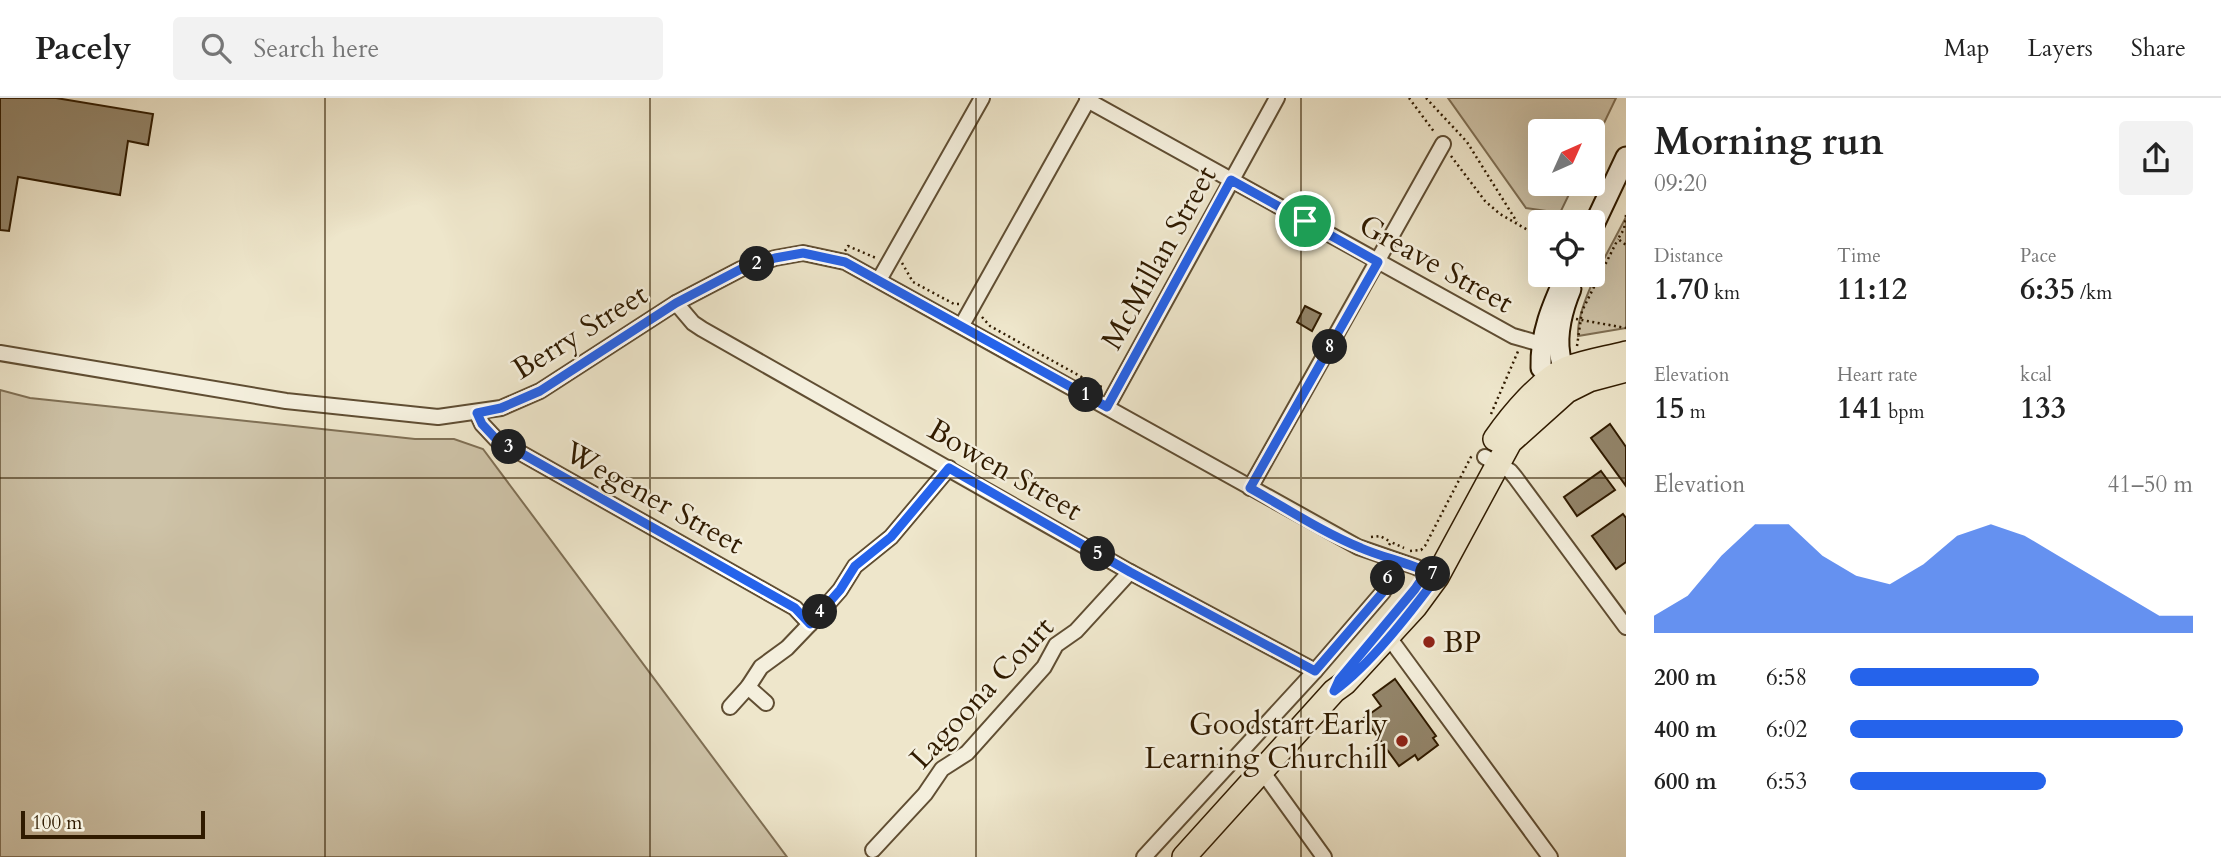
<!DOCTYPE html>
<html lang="en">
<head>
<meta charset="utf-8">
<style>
	:root { --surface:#fff; --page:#f2f2f2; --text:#222; --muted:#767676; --line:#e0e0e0; --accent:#2563eb }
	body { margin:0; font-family:Cardo,serif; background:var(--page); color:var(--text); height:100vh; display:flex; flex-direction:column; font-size:26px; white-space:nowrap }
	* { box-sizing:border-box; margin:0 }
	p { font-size:23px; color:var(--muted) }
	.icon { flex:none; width:38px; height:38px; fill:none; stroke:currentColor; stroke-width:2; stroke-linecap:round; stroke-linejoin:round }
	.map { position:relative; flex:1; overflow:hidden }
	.side { display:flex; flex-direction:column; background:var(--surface); width:595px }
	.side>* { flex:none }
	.needle { width:46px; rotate:45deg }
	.buttons { position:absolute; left:1528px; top:21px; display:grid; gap:14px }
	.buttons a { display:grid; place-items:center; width:77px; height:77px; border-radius:7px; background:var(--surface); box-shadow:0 7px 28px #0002; font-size:35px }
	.scale { position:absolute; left:21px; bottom:18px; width:184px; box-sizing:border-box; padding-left:7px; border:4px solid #301b00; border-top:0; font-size:19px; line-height:24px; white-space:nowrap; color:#301b00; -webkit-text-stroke:5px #f4efdd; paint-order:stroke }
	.pin { position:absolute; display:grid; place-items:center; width:60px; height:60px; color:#fff; margin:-30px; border:4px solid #fff; border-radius:50%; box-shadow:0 2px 7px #0007 }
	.km { position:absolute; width:35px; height:35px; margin:-18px; border-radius:50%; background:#222; color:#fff; font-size:19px; line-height:35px; text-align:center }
	.round { display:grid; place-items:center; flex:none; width:74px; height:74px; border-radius:7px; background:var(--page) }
	.head { display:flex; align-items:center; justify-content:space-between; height:119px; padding:0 28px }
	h1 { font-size:38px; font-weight:600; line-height:52px }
	.figures { display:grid; grid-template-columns:repeat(3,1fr); gap:10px; height:119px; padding:7px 28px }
	.figures div { display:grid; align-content:center }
	.figures b { font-size:30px; font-weight:600 }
	.figures small { font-size:19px; font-weight:400 }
	.figures p { font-size:19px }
	.chart { height:196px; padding:14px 28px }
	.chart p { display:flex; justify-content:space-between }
	.chart svg { width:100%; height:126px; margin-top:7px; fill:var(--accent); opacity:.7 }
	ul { padding:0 28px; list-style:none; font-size:23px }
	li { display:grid; grid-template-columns:112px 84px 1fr; align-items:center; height:52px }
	li i { height:18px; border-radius:9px; background:var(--accent) }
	header { display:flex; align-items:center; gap:42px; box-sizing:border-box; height:98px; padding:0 35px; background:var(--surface); border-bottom:2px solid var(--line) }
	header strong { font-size:33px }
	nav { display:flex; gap:38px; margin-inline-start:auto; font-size:24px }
	.search { width:490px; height:63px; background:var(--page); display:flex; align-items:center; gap:18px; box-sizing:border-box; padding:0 24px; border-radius:7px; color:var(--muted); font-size:26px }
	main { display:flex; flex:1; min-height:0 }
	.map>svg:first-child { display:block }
	.green { fill:#cec3a8; stroke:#7f6f54; stroke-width:2 }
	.building { fill:#93856a; stroke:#301b00; stroke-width:2 }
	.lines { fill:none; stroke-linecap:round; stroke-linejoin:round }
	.minor-casing { stroke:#604e33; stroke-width:18 }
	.secondary-casing { stroke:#301b00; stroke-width:23 }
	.primary-casing { stroke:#301b00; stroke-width:26 }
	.path { stroke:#301b00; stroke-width:2.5; stroke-dasharray:2 3.5; stroke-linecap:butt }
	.minor { stroke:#f4efdd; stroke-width:14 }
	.secondary { stroke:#f4efdd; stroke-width:19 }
	.primary { stroke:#eee6cb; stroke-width:23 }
	.route-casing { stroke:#fff; stroke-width:14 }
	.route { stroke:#2563eb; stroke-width:9 }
	.grid { fill:none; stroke:#301b00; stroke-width:2; stroke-opacity:0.55 }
	.poi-dot { fill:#8f2418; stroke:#f4efdd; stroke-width:2.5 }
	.labels { text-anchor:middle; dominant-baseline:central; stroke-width:5; stroke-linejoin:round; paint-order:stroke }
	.street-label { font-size:30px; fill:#301b00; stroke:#f4efdd }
	.poi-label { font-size:30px; fill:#301b00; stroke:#f4efdd; text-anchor:start }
</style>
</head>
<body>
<header>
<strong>Pacely</strong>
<div class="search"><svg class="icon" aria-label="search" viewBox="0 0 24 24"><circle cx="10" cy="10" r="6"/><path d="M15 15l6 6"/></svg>Search here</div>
<nav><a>Map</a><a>Layers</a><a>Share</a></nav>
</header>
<main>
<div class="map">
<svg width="1626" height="759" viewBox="0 0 1626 759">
	<rect width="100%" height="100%" fill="#eee6cb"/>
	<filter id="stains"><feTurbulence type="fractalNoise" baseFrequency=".00286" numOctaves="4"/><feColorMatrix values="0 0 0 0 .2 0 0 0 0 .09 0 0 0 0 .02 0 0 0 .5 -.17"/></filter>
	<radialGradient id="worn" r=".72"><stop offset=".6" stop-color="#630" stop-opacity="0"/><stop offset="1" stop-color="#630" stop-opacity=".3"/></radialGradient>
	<!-- green -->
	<g class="green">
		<path d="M1448 0H1616L1593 48 1592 33H1540V86H1574L1560 115 1526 110Z"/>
		<path d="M1626 119V230L1578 238C1576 206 1611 149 1626 119Z"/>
		<path d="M0 292 30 300 415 341H454L483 351 787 759H0Z"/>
	</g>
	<!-- building -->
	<g class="building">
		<path d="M0 0H56L153 16 148 47 128 43 120 97 18 79 9 133 0 132Z"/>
		<path d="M1305 208 1321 216 1312 233 1297 224Z"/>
		<path d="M1610 326 1626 349V388L1591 340Z"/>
		<path d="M1601 373 1615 392 1577 418 1564 399Z"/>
		<path d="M1623 416 1626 420V464L1616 471 1592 438Z"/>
		<path d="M1395 581 1436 638 1433 640 1438 647 1418 662 1415 657 1399 668 1364 620 1381 608 1373 597Z"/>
	</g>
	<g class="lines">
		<!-- minor casing -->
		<g class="minor-casing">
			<g id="minor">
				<path d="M1087 2 1513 238 1541 246"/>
				<path d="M879 182 982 0"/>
				<path d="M676 205 693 225 702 231 1130 474 1315 573"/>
				<path d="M962 227 1089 0"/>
				<path d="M0 255 286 303 438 319 501 310 540 293 676 205 741 171 775 160 803 155 845 164 1358 449 1416 469 1437 479"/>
				<path d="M1107 309 1277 0"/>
				<path d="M477 315 482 326 496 341 795 510 810 526"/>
				<path d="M1485 359 1510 373 1515 379 1626 529"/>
				<path d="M1250 390 1443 46"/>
				<path d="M1385 534 1550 759"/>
				<path d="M748 589 766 605"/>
				<path d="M730 609 748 589 761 569 787 550 810 526 840 492 855 468 891 439 949 370"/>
				<path d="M1262 673 1324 759"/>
				<path d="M873 752 925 696 942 671 967 655 1044 569 1056 547 1076 533 1130 474"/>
				<path d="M1144 759 1315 573 1383 494 1394 462"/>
			</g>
		</g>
		<!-- secondary casing -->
		<g class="secondary-casing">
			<g id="secondary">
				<path d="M1592 131 1626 59"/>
				<path d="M1566 284C1566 273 1561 266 1560 257 1556 236 1563 210 1571 191"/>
				<path d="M1561 288 1541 270C1540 235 1552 208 1566 177"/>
			</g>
		</g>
		<!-- primary casing -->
		<g class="primary-casing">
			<g id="primary">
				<path d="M1495 341C1511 318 1541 281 1568 270 1587 263 1607 260 1626 255"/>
				<path d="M1184 759 1334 593 1345 585 1415 509 1437 479 1510 344 1567 293 1589 282 1626 272"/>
			</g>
		</g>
		<!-- path -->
		<g class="path">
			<path d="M1409 0 1435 35"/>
			<path d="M1426 0 1467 44 1517 124"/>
			<path d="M1451 58 1485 103 1500 116 1540 139"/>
			<path d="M1626 117 1624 131 1618 141 1626 147"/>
			<path d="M845 153 848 148 876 160"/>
			<path d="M902 165 913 184 954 206H959"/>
			<path d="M982 219 990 228 1096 287 1105 290"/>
			<path d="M1576 221 1626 230"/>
			<path d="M1577 248 1582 213 1618 141"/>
			<path d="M1491 316 1519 251"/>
			<path d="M1371 439 1380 438 1391 444"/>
			<path d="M1389 447 1391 444 1404 450"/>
			<path d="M1410 453 1421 452 1425 448 1472 357"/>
		</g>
		<!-- minor -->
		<use href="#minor" class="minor"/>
		<!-- secondary -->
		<use href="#secondary" class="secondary"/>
		<!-- primary -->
		<use href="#primary" class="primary"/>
	</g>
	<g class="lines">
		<!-- route casing -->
		<g class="route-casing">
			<path id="route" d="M1305 123 1231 82 1107 309 845 164 803 155 775 160 741 171 676 205 540 293 501 310 477 315 482 326 496 341 795 510 810 526 840 492 855 468 891 439 949 370 1130 474 1315 573 1383 494 1394 462 1427 473 1415 491 1339 582 1334 593C1370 567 1410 515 1437 479 1414 465 1386 461 1361 450 1322 434 1286 410 1250 390L1378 164 1305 123"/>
		</g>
		<!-- route -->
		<use href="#route" class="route"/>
	</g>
	<!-- grid -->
	<path class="grid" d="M325 0V759M650 0V759M976 0V759M1301 0V759M0 380H1626"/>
	<!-- markers -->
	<g class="poi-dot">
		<circle cx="1429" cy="544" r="7"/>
		<circle cx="1402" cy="643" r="7"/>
	</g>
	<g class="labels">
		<!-- street labels -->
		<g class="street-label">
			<text transform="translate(1159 160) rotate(-61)">McMillan Street</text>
			<text transform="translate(1436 166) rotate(29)">Greave Street</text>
			<text transform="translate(580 234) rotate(-32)">Berry Street</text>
			<text transform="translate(1005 372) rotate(30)">Bowen Street</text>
			<text transform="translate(654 400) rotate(29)">Wegener Street</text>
			<text transform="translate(982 595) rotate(-47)">Lagoona Court</text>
		</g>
		<!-- poi labels -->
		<g class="poi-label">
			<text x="1443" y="544">BP</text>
			<text x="1388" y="626" text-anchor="end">Goodstart Early<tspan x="1388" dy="34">Learning Churchill</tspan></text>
		</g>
	</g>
	<rect width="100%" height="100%" filter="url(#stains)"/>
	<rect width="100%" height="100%" fill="url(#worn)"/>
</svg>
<div class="buttons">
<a><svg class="needle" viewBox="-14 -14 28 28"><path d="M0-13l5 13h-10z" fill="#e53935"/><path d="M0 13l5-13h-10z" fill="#767676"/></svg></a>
<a><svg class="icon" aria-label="locate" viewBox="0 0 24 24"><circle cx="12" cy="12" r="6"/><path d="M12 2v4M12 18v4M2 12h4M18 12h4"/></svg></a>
</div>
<div class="scale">100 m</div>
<div class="pin" style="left:1305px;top:123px;background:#1e9e55"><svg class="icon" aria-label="arrive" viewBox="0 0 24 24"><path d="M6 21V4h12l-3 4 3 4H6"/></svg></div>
<b class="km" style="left:1086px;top:297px">1</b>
<b class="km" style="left:757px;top:166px">2</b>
<b class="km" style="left:509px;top:349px">3</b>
<b class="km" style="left:820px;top:514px">4</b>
<b class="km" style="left:1098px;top:456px">5</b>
<b class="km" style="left:1388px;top:480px">6</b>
<b class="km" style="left:1433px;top:476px">7</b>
<b class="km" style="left:1330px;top:249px">8</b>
</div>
<section class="side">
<div class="head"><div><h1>Morning run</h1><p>09:20</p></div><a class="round"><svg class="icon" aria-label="share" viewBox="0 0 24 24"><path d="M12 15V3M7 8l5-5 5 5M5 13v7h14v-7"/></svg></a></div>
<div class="figures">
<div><p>Distance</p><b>1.70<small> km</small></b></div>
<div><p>Time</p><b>11:12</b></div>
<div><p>Pace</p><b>6:35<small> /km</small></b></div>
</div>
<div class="figures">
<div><p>Elevation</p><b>15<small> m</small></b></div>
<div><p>Heart rate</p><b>141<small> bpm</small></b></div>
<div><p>kcal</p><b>133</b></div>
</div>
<div class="chart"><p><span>Elevation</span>41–50 m</p>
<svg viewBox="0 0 160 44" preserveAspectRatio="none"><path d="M0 44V38L10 31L20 17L30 6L40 6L50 17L60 24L70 27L80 20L90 10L100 6L110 10L120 17L130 24L140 31L150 38L160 38V44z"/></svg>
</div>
<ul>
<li><b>200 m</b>6:58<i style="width:55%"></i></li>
<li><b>400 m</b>6:02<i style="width:97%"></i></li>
<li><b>600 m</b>6:53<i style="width:57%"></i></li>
</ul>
</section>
</main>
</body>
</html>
